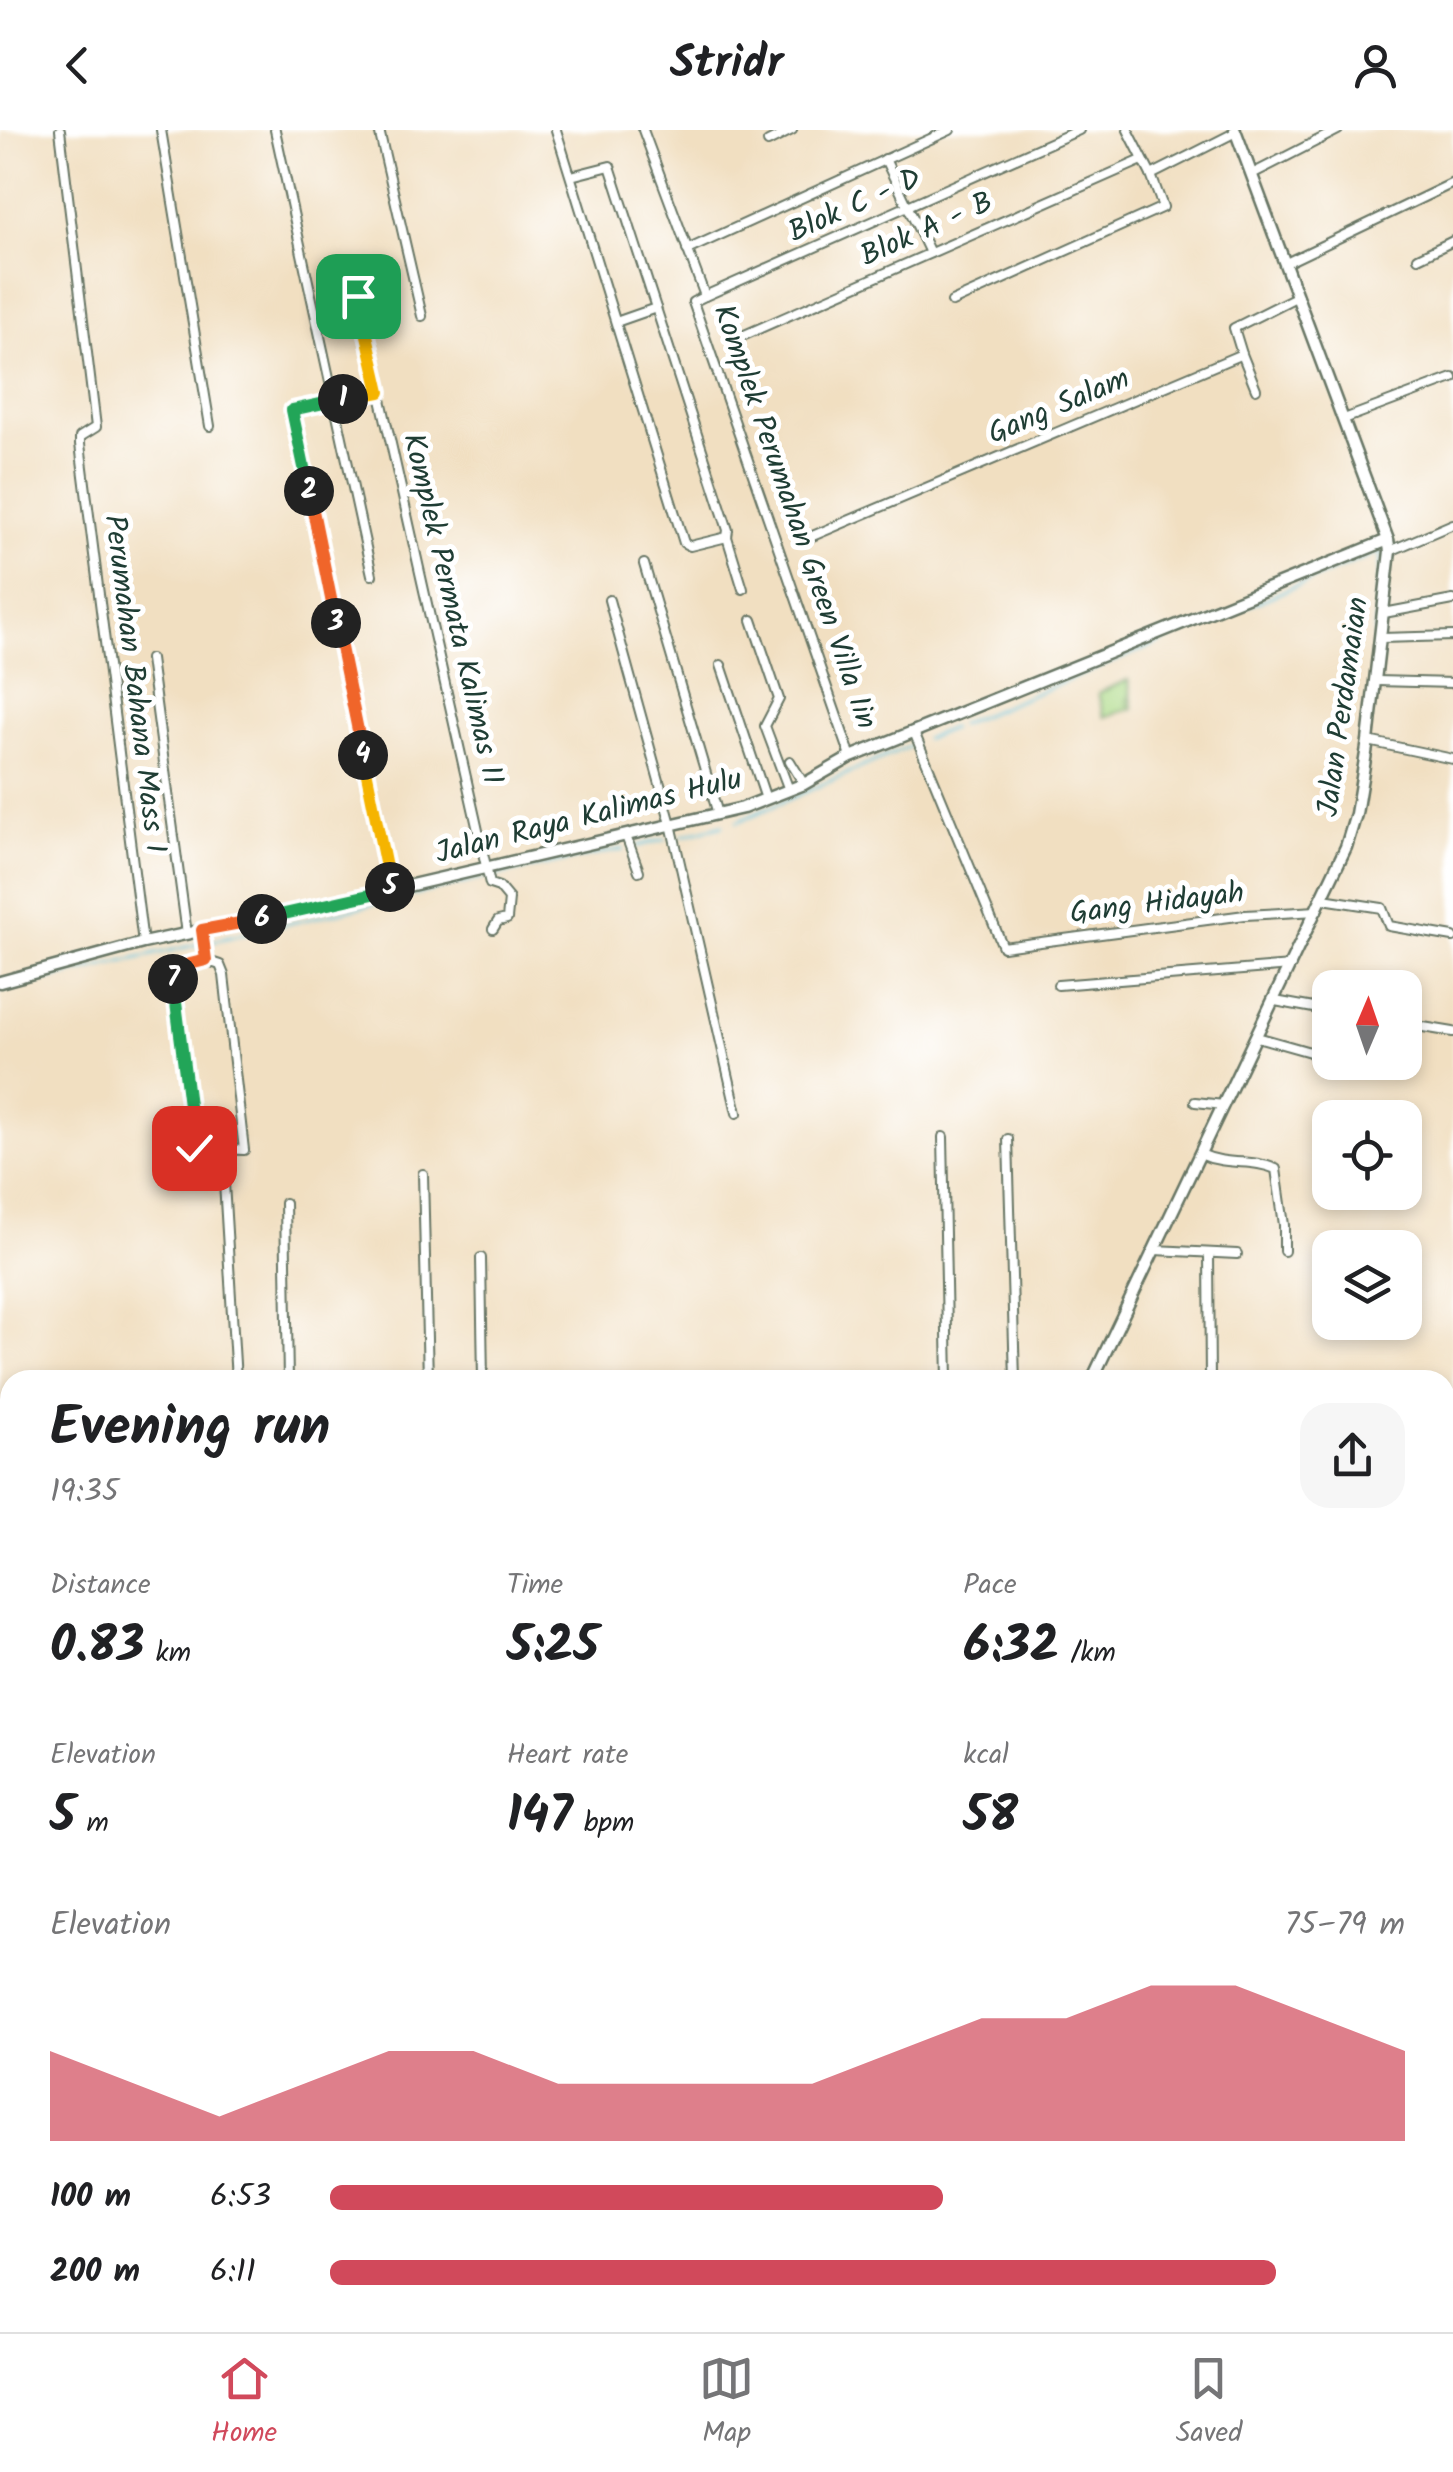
<!DOCTYPE html>
<html lang="en">
<head>
<meta charset="utf-8">
<style>
	:root { --surface:#fff; --page:#f6f6f6; --text:#202124; --muted:#757577; --line:#e0e0e0; --accent:#d1495b }
	body { margin:0; font-family:Kalam,sans-serif; background:var(--page); color:var(--text); height:100vh; display:flex; flex-direction:column; font-size:38px; white-space:nowrap }
	* { box-sizing:border-box; margin:0 }
	p { font-size:32px; color:var(--muted) }
	.icon { flex:none; width:55px; height:55px; fill:none; stroke:currentColor; stroke-width:2; stroke-linecap:round; stroke-linejoin:round }
	.map { position:relative; flex:1; overflow:hidden }
	.panel { position:absolute; left:0px; top:1240px; width:1455px; height:962px; display:flex; flex-direction:column; background:var(--surface); border-radius:30px 30px 0 0; box-shadow:0 5px 15px #0003 }
	.panel>* { flex:none }
	.needle { width:65px; rotate:2deg }
	.controls { position:absolute; left:1312px; top:840px; display:grid; gap:20px }
	.controls a { display:grid; place-items:center; width:110px; height:110px; border-radius:20px; background:var(--surface); box-shadow:0 5px 15px #0003; font-size:50px }
	.pin { position:absolute; display:grid; place-items:center; width:85px; height:85px; color:#fff; margin:-42px; border-radius:20px; box-shadow:0 5px 15px #0006 }
	.km { position:absolute; width:50px; height:50px; margin:-25px; border-radius:50%; background:#222; color:#fff; font-size:28px; line-height:50px; text-align:center }
	.round { display:grid; place-items:center; flex:none; width:105px; height:105px; border-radius:30px; background:var(--page) }
	.overview { display:flex; align-items:center; justify-content:space-between; height:170px; padding:0 50px }
	h1 { font-size:55px; font-weight:700; line-height:75px }
	.stats { display:grid; grid-template-columns:repeat(3,1fr); gap:15px; height:170px; padding:10px 50px }
	.stats div { display:grid; align-content:center }
	.stats b { font-size:50px; font-weight:700 }
	.stats small { font-size:28px; font-weight:400 }
	.stats p { font-size:28px }
	.chart { height:280px; padding:20px 50px }
	.chart p { display:flex; justify-content:space-between }
	.chart svg { width:100%; height:180px; margin-top:10px; fill:var(--accent); opacity:.7 }
	ul { padding:0 50px; list-style:none; font-size:32px }
	li { display:grid; grid-template-columns:160px 120px 1fr; align-items:center; height:75px }
	li i { height:25px; border-radius:12px; background:var(--accent) }
	header { display:flex; justify-content:space-between; align-items:center; height:130px; padding:0 50px; background:var(--surface); font-size:45px; font-weight:700 }
	.menu { display:flex; justify-content:space-around; align-items:center; height:140px; border-top:2px solid var(--line); background:var(--surface); font-size:28px; color:var(--muted) }
	.menu a { display:grid; justify-items:center; gap:5px }
	.menu .active { color:var(--accent) }
	.map>svg:first-child { display:block }
	.cemetery { fill:url(#cemetery-stones); stroke:#668c5e; stroke-width:2.5 }
	.lines { fill:none; stroke-linecap:round; stroke-linejoin:round }
	.stream { stroke:#5dc3db; stroke-width:2.5 }
	.canal { stroke:#5dc3db; stroke-width:10 }
	.street-casing { stroke:#687665; stroke-width:12 }
	.secondary-casing { stroke:#687665; stroke-width:15 }
	.street { stroke:#fff; stroke-width:8 }
	.secondary { stroke:#fff; stroke-width:10 }
	.split-1-casing { stroke:#fff; stroke-width:20 }
	.split-2-casing { stroke:#fff; stroke-width:20 }
	.split-3-casing { stroke:#fff; stroke-width:20 }
	.split-4-casing { stroke:#fff; stroke-width:20 }
	.split-5-casing { stroke:#fff; stroke-width:20 }
	.split-6-casing { stroke:#fff; stroke-width:20 }
	.split-7-casing { stroke:#fff; stroke-width:20 }
	.split-8-casing { stroke:#fff; stroke-width:20 }
	.split-9-casing { stroke:#fff; stroke-width:20 }
	.split-1 { stroke:#f5b400; stroke-width:12 }
	.split-2 { stroke:#22a559; stroke-width:12 }
	.split-3 { stroke:#f0652b; stroke-width:12 }
	.split-4 { stroke:#f0652b; stroke-width:12 }
	.split-5 { stroke:#f5b400; stroke-width:12 }
	.split-6 { stroke:#22a559; stroke-width:12 }
	.split-7 { stroke:#f0652b; stroke-width:12 }
	.split-8 { stroke:#22a559; stroke-width:12 }
	.split-9 { stroke:#f5b400; stroke-width:12 }
	.labels { text-anchor:middle; dominant-baseline:central; stroke-width:10; stroke-linejoin:round; paint-order:stroke }
	.street-label { font-size:30px; fill:#1f3d34; stroke:#fff }
</style>
</head>
<body>
<header><svg class="icon" aria-label="back" viewBox="0 0 24 24"><path d="M15 5l-7 7 7 7"/></svg>Stridr<svg class="icon" aria-label="person" viewBox="0 0 24 24"><circle cx="12" cy="8" r="4"/><path d="M4 21q1-7 8-7t8 7"/></svg></header>
<div class="map">
<svg width="1453" height="2202" viewBox="0 0 1453 2202">
	<defs>
		<pattern id="cemetery-stones" width="16" height="16" patternUnits="userSpaceOnUse" patternTransform="scale(2.5)"><rect width="16" height="16" fill="#adda87"/><path d="M2 7V4a2 2 0 0 1 4 0v3zM10 15v-3a2 2 0 0 1 4 0v3z" fill="#94bc75"/></pattern>
	</defs>
	<rect width="100%" height="100%" fill="#fff"/>
	<filter id="ink" filterUnits="userSpaceOnUse"><feTurbulence type="fractalNoise" baseFrequency=".01" numOctaves="2"/><feDisplacementMap in="SourceGraphic" scale="20" xChannelSelector="R" yChannelSelector="G"/><feConvolveMatrix kernelMatrix="1 2 1 2 8 2 1 2 1" color-interpolation-filters="sRGB"/></filter>
	<filter id="wash" filterUnits="userSpaceOnUse"><feTurbulence type="fractalNoise" baseFrequency=".0048" numOctaves="4" result="noise"/><feDisplacementMap in="SourceGraphic" scale="40" xChannelSelector="R" yChannelSelector="G"/><feGaussianBlur stdDeviation="2.25" result="paint"/><feColorMatrix in="noise" values="0 0 0 0 0 0 0 0 0 0 0 0 0 0 0 0 0 1.4 0 .05"/><feComposite in="paint" operator="in"/></filter>
	<g filter="url(#wash)">
		<rect width="100%" height="100%" fill="#f1dfc1"/>
		<!-- cemetery -->
		<path class="cemetery" d="M1128 550 1133 578 1104 587 1098 563Z"/>
		<g class="lines">
			<!-- stream -->
			<g class="stream">
				<path d="M959 595 1381 421 1374 515"/>
				<path d="M925 609 951 598"/>
				<path d="M737 692 912 615"/>
				<path d="M681 706 723 695"/>
				<path d="M638 716 666 709"/>
				<path d="M493 746 623 719"/>
				<path d="M0 860 486 748"/>
			</g>
			<!-- canal -->
			<g class="canal">
				<path d="M0 1567 10 1566"/>
				<path d="M1445 1582 1453 1584"/>
				<path d="M667 2202 669 2192"/>
			</g>
		</g>
	</g>
	<g filter="url(#ink)">
		<g class="lines">
			<!-- street casing -->
			<g class="street-casing">
				<g id="street">
					<path d="M60 0 96 297 80 307V314L143 813"/>
					<path d="M161 0 210 296"/>
					<path d="M275 0 372 445"/>
					<path d="M379 0 422 186"/>
					<path d="M556 0 684 413 690 416 727 407 728 400 610 36 571 46"/>
					<path d="M643 0 705 166 1079 0"/>
					<path d="M1128 0 1151 45 1236 2"/>
					<path d="M768 12 792 0"/>
					<path d="M885 29 930 123"/>
					<path d="M1252 44 1338 0"/>
					<path d="M687 120 950 0"/>
					<path d="M1418 128 1453 111"/>
					<path d="M1286 133 1453 53"/>
					<path d="M705 166 693 172 851 627"/>
					<path d="M358 167 490 754 499 757 509 769 507 789 498 791 493 799"/>
					<path d="M952 172 1163 77 1151 45"/>
					<path d="M616 192 656 178"/>
					<path d="M731 211 1142 30"/>
					<path d="M1242 224 1256 259"/>
					<path d="M379 262 292 280 391 760"/>
					<path d="M1344 289 1453 248"/>
					<path d="M727 407 743 459"/>
					<path d="M803 410 1242 224 1234 198 1298 166"/>
					<path d="M1390 421 1453 394"/>
					<path d="M644 434 718 684"/>
					<path d="M609 470 671 694 737 983"/>
					<path d="M1384 483 1453 470"/>
					<path d="M752 490 779 569 765 596 789 660"/>
					<path d="M1381 508 1453 506"/>
					<path d="M150 529 187 804"/>
					<path d="M721 535 766 669"/>
					<path d="M1377 551 1453 553"/>
					<path d="M914 602 1003 817 1245 785 1317 781"/>
					<path d="M1368 611 1453 629"/>
					<path d="M790 631 804 654"/>
					<path d="M626 706 639 741"/>
					<path d="M1323 769 1382 778 1389 796 1453 807"/>
					<path d="M202 801 205 830 220 835 224 845 244 1020 194 1018 172 840 205 830"/>
					<path d="M1058 855 1291 836"/>
					<path d="M1275 871 1330 881"/>
					<path d="M1405 894 1453 902"/>
					<path d="M1257 907 1310 922 1324 934 1356 944"/>
					<path d="M1195 972 1224 975"/>
					<path d="M943 1007 948 1250"/>
					<path d="M1008 1009 1015 1250"/>
					<path d="M222 1020 236 1250"/>
					<path d="M1200 1024C1229 1037 1251 1028 1276 1039L1284 1095V1121"/>
					<path d="M423 1044 428 1250"/>
					<path d="M285 1073 288 1250"/>
					<path d="M1155 1120 1237 1124"/>
					<path d="M1209 1123 1210 1250"/>
					<path d="M481 1128 483 1250"/>
					<path d="M0 1552 10 1551"/>
					<path d="M1445 1572 1453 1573"/>
					<path d="M575 2192 617 2202"/>
					<path d="M807 2192 823 2202"/>
					<path d="M1045 2192 1137 2202"/>
					<path d="M237 2202 239 2192"/>
					<path d="M427 2202 430 2192"/>
					<path d="M1164 2202 1166 2192"/>
				</g>
			</g>
			<!-- secondary casing -->
			<g class="secondary-casing">
				<g id="secondary">
					<path d="M0 852 143 813 360 767 743 678 804 654 851 627 1388 410"/>
					<path d="M1092 1250 1346 717 1356 684 1368 611 1390 421 1388 410 1235 0"/>
					<path d="M649 2202 652 2192"/>
				</g>
			</g>
			<!-- street -->
			<use href="#street" class="street"/>
			<!-- secondary -->
			<use href="#secondary" class="secondary"/>
		</g>
	</g>
	<g class="lines" filter="url(#ink)">
		<!-- split-1 casing -->
		<g class="split-1-casing">
			<path id="split-1" d="M343 269 380 262 358 166"/>
		</g>
		<!-- split-2 casing -->
		<g class="split-2-casing">
			<path id="split-2" d="M309 361 292 280 343 269"/>
		</g>
		<!-- split-3 casing -->
		<g class="split-3-casing">
			<path id="split-3" d="M309 361 336 493"/>
		</g>
		<!-- split-4 casing -->
		<g class="split-4-casing">
			<path id="split-4" d="M336 493 363 625"/>
		</g>
		<!-- split-5 casing -->
		<g class="split-5-casing">
			<path id="split-5" d="M363 625 390 757"/>
		</g>
		<!-- split-6 casing -->
		<g class="split-6-casing">
			<path id="split-6" d="M262 789 391 760 390 757"/>
		</g>
		<!-- split-7 casing -->
		<g class="split-7-casing">
			<path id="split-7" d="M173 849 174 838 206 830 202 800 262 789"/>
		</g>
		<!-- split-8 casing -->
		<g class="split-8-casing">
			<path id="split-8" d="M173 849 190 983"/>
		</g>
		<!-- split-9 casing -->
		<g class="split-9-casing">
			<path id="split-9" d="M190 983 194 1018"/>
		</g>
		<!-- split-1 -->
		<use href="#split-1" class="split-1"/>
		<!-- split-2 -->
		<use href="#split-2" class="split-2"/>
		<!-- split-3 -->
		<use href="#split-3" class="split-3"/>
		<!-- split-4 -->
		<use href="#split-4" class="split-4"/>
		<!-- split-5 -->
		<use href="#split-5" class="split-5"/>
		<!-- split-6 -->
		<use href="#split-6" class="split-6"/>
		<!-- split-7 -->
		<use href="#split-7" class="split-7"/>
		<!-- split-8 -->
		<use href="#split-8" class="split-8"/>
		<!-- split-9 -->
		<use href="#split-9" class="split-9"/>
	</g>
	<g class="labels">
		<!-- street labels -->
		<g class="street-label">
			<text transform="translate(855 76) rotate(-24)">Blok C - D</text>
			<text transform="translate(927 100) rotate(-24)">Blok A - B</text>
			<text transform="translate(1059 277) rotate(-23)">Gang Salam</text>
			<text transform="translate(794 387) rotate(71)">Komplek Perumahan Green Villa Iin</text>
			<text transform="translate(452 479) rotate(77)">Komplek Permata Kalimas II</text>
			<text transform="translate(134 554) rotate(83)">Perumahan Bahana Mass I</text>
			<text transform="translate(1344 577) rotate(-82)">Jalan Perdamaian</text>
			<text transform="translate(589 687) rotate(-14)">Jalan Raya Kalimas Hulu</text>
			<text transform="translate(1157 774) rotate(-7)">Gang Hidayah</text>
		</g>
	</g>
</svg>
<div class="controls">
<a><svg class="needle" viewBox="-14 -14 28 28"><path d="M0-13l5 13h-10z" fill="#e53935"/><path d="M0 13l5-13h-10z" fill="#757577"/></svg></a>
<a><svg class="icon" aria-label="locate" viewBox="0 0 24 24"><circle cx="12" cy="12" r="6"/><path d="M12 2v4M12 18v4M2 12h4M18 12h4"/></svg></a>
<a><svg class="icon" aria-label="layers" viewBox="0 0 24 24"><path d="M12 4l9 5-9 5-9-5zM3 14l9 5 9-5"/></svg></a>
</div>
<div class="pin" style="left:358px;top:166px;background:#1e9e55"><svg class="icon" aria-label="arrive" viewBox="0 0 24 24"><path d="M6 21V4h12l-3 4 3 4H6"/></svg></div>
<div class="pin" style="left:194px;top:1018px;background:#d93025"><svg class="icon" aria-label="check" viewBox="0 0 24 24"><path d="M5 12l5 5 9-10"/></svg></div>
<b class="km" style="left:343px;top:269px">1</b>
<b class="km" style="left:309px;top:361px">2</b>
<b class="km" style="left:336px;top:493px">3</b>
<b class="km" style="left:363px;top:625px">4</b>
<b class="km" style="left:390px;top:757px">5</b>
<b class="km" style="left:262px;top:789px">6</b>
<b class="km" style="left:173px;top:849px">7</b>
<section class="panel">
<div class="overview"><div><h1>Evening run</h1><p>19:35</p></div><a class="round"><svg class="icon" aria-label="share" viewBox="0 0 24 24"><path d="M12 15V3M7 8l5-5 5 5M5 13v7h14v-7"/></svg></a></div>
<div class="stats">
<div><p>Distance</p><b>0.83<small> km</small></b></div>
<div><p>Time</p><b>5:25</b></div>
<div><p>Pace</p><b>6:32<small> /km</small></b></div>
</div>
<div class="stats">
<div><p>Elevation</p><b>5<small> m</small></b></div>
<div><p>Heart rate</p><b>147<small> bpm</small></b></div>
<div><p>kcal</p><b>58</b></div>
</div>
<div class="chart"><p><span>Elevation</span>75–79 m</p>
<svg viewBox="0 0 160 44" preserveAspectRatio="none"><path d="M0 44V22L10 30L20 38L30 30L40 22L50 22L60 30L70 30L80 30L90 30L100 22L110 14L120 14L130 6L140 6L150 14L160 22V44z"/></svg>
</div>
<ul>
<li><b>100 m</b>6:53<i style="width:57%"></i></li>
<li><b>200 m</b>6:11<i style="width:88%"></i></li>
</ul>
</section>
</div>
<nav class="menu">
<a class="active"><svg class="icon" aria-label="home" viewBox="0 0 24 24"><path d="M3 11l9-7 9 7M6 9v11h12V9"/></svg>Home</a>
<a><svg class="icon" aria-label="map" viewBox="0 0 24 24"><path d="M3 6l6-2 6 2 6-2v14l-6 2-6-2-6 2zM9 4v14M15 6v14"/></svg>Map</a>
<a><svg class="icon" aria-label="saved" viewBox="0 0 24 24"><path d="M7 4h10v16l-5-4-5 4z"/></svg>Saved</a>
</nav>
</body>
</html>
